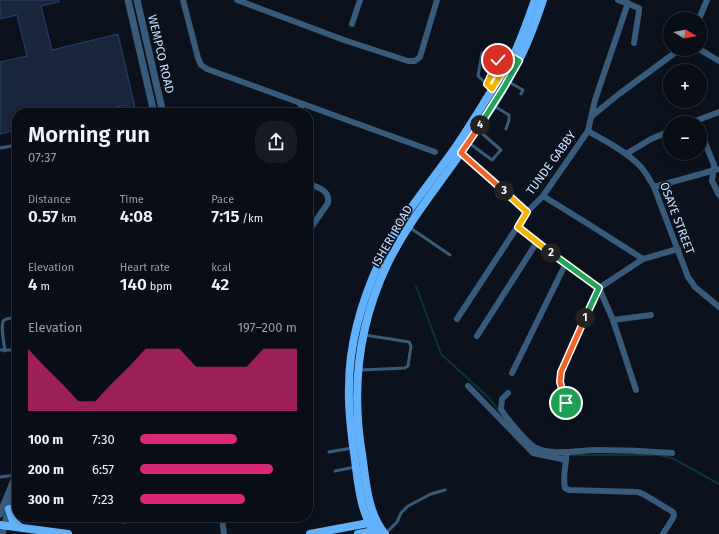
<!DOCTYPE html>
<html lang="en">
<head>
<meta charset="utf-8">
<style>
	:root { --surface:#090e16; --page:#171c23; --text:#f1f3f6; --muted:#999ca1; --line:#292e35; --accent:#db2777 }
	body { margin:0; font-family:"Fira Sans",sans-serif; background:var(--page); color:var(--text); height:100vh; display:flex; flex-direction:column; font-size:15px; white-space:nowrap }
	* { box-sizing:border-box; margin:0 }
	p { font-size:13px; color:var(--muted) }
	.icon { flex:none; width:22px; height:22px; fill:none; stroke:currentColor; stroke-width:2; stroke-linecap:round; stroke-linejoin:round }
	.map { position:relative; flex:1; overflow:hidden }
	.drawer { position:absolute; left:12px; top:108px; width:301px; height:414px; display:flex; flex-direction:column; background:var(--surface); border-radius:16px; box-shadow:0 2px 6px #0003,0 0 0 1px var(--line) }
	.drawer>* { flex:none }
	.needle { width:26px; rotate:100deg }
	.buttons { position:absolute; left:663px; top:12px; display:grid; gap:8px }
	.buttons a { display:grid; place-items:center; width:44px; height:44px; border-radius:50%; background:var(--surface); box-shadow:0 2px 6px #0003,0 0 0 1px var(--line); font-size:20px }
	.pin { position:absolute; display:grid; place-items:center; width:34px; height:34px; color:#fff; margin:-17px; border:2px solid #fff; border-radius:50%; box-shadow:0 1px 4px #0007 }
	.km { position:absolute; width:20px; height:20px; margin:-10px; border-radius:50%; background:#222; color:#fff; font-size:11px; line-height:20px; text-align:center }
	.round { display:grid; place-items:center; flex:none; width:42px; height:42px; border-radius:16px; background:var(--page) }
	.overview { display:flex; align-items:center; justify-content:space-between; height:68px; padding:0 16px }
	h1 { font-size:22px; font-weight:600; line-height:30px }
	.figures { display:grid; grid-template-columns:repeat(3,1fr); gap:6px; height:68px; padding:4px 16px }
	.figures div { display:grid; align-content:center }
	.figures b { font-size:17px; font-weight:600 }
	.figures small { font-size:11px; font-weight:400 }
	.figures p { font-size:11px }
	.chart { height:112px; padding:8px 16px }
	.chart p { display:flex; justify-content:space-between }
	.chart svg { width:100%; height:72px; margin-top:4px; fill:var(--accent); opacity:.7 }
	ul { padding:0 16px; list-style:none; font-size:13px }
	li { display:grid; grid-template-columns:64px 48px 1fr; align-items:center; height:30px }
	li i { height:10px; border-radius:5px; background:var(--accent) }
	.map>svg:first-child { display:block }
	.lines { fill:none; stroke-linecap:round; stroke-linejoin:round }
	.stream { stroke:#0a3438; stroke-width:2 }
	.building { fill:#18253d; stroke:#2b4068 }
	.service { stroke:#385a7b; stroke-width:3 }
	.minor { stroke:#385a7b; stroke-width:6 }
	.tertiary { stroke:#385a7b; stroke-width:7 }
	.secondary { stroke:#62b2fb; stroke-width:8 }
	.split-1-casing { stroke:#fff; stroke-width:8 }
	.split-2-casing { stroke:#fff; stroke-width:8 }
	.split-3-casing { stroke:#fff; stroke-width:8 }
	.split-4-casing { stroke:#fff; stroke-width:8 }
	.split-5-casing { stroke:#fff; stroke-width:8 }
	.split-6-casing { stroke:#fff; stroke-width:8 }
	.split-1 { stroke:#f0652b; stroke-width:5 }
	.split-2 { stroke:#22a559; stroke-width:5 }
	.split-3 { stroke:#f5b400; stroke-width:5 }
	.split-4 { stroke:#f0652b; stroke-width:5 }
	.split-5 { stroke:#22a559; stroke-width:5 }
	.split-6 { stroke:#f5b400; stroke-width:5 }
	.labels { text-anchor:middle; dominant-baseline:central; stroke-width:3.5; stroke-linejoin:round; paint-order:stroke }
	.street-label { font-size:12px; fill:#c9e0fe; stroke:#0c121d }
</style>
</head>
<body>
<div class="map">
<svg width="719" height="534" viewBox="0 0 719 534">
	<rect width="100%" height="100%" fill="#0c121d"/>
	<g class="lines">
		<!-- stream -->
		<g class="stream">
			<path d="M416 286 441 354 489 398 499 411"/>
			<path d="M558 455H659L672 458 719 484"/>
		</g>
	</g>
	<!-- building -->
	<g class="building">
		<path d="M0 0H59V2L41 6 52 50 118 34 136 112 127 113 125 105 108 109 109 113H17V142H15L12 131 0 134V62L27 56 17 15 0 19Z"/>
		<path d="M120 517H137L123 524Z"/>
	</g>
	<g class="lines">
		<!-- service -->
		<g class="service">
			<path d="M482 53 478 76 492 89"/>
			<path d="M509 82 523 90 521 94"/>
			<path d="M487 84 498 60"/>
			<path d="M494 106 509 115V120L506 129"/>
			<path d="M469 143 492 160 501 150 478 130"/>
			<path d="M0 148 17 145"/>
			<path d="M409 227 450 255"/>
			<path d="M0 350H17"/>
			<path d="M5 351C4 343 0 324 4 320 8 318 13 318 17 317"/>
			<path d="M360 370 405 368 408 366 411 346 409 342 365 335"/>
			<path d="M329 452 352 448"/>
			<path d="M335 471 355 467"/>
			<path d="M0 477 16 475"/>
			<path d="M385 534 397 522 401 513 408 506 431 494 445 490"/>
		</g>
		<!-- minor -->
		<g class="minor">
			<path d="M183 0 198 58 201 65 207 69 435 152"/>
			<path d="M237 0 344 40 408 61H415L420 57 437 0"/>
			<path d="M618 0 639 8V11L634 43"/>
			<path d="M699 19 707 0"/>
			<path d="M352 24 360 0"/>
			<path d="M699 49 719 61"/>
			<path d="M299 113 302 104"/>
			<path d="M592 116 619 94 680 49"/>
			<path d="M690 123 719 112"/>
			<path d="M700 130 714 165 712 181 719 195"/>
			<path d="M588 131C605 141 624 150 638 164 645 170 649 179 654 187L688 277 695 287 719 307"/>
			<path d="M461 153 527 212"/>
			<path d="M626 154 651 139 670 131"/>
			<path d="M308 184C318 187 330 190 328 203L308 232"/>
			<path d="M654 187 719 169"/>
			<path d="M543 196 593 227 643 259"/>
			<path d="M518 227 565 265 583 276 599 288 613 320 636 390"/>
			<path d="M457 319 527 212 543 196 588 131 595 100 628 3"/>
			<path d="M613 320 651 315"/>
			<path d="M477 336 537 242"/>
			<path d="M512 373 565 265"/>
			<path d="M468 386 533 453 566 460"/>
			<path d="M508 393 502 399 501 409C505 417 528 444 536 448 551 456 581 450 597 450 622 450 647 451 672 453"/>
			<path d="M308 394 311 393"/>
			<path d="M566 403 560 382 561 372 599 288 643 259 678 249"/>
			<path d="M566 452C567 464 562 476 565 488L569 490 638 492 645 495 673 512 674 515 673 518 663 534"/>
			<path d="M222 517 224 534"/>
		</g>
		<!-- tertiary -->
		<g class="tertiary">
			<path d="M128 0 154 113"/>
			<path d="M137 0 163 113"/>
			<path d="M0 514 17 473"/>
			<path d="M2 534 9 509 17 490"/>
		</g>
		<!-- secondary -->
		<g class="secondary">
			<path d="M9 509 13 521 20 527"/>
			<path d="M0 525 68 534"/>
			<path d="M310 534 374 522"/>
			<path d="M358 534 379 530"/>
			<path d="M376 534C359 512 358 479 354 453 351 431 348 409 349 387 349 344 362 300 380 261 398 220 429 185 455 148 468 129 480 109 492 90 499 78 507 68 513 56 522 38 528 19 535 0"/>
			<path d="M385 534C367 512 366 481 362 454 351 388 358 326 387 265 406 225 435 190 460 154 481 124 502 94 518 62 529 42 536 21 543 0"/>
		</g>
	</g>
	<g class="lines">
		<!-- split-1 casing -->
		<g class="split-1-casing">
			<path id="split-1" d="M566 403 560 382 561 372 585 318"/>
		</g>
		<!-- split-2 casing -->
		<g class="split-2-casing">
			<path id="split-2" d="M551 253 599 288 585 318"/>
		</g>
		<!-- split-3 casing -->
		<g class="split-3-casing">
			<path id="split-3" d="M504 191 527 212 518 227 551 253"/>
		</g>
		<!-- split-4 casing -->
		<g class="split-4-casing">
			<path id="split-4" d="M480 125 461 153 504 191"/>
		</g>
		<!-- split-5 casing -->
		<g class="split-5-casing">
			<path id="split-5" d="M480 125 504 87 519 61 512 57 507 65"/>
		</g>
		<!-- split-6 casing -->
		<g class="split-6-casing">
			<path id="split-6" d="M498 60 487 84 492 89 507 65"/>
		</g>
		<!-- split-1 -->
		<use href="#split-1" class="split-1"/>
		<!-- split-2 -->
		<use href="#split-2" class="split-2"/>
		<!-- split-3 -->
		<use href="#split-3" class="split-3"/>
		<!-- split-4 -->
		<use href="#split-4" class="split-4"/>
		<!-- split-5 -->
		<use href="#split-5" class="split-5"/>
		<!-- split-6 -->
		<use href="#split-6" class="split-6"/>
	</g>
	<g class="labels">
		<!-- street labels -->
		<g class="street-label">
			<text transform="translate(161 54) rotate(77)">WEMPCO ROAD</text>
			<text transform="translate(551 163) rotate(-54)">TUNDE GABBY</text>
			<text transform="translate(677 218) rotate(69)">OSAYE STREET</text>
			<text transform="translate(392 236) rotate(-60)">ISHERI ROAD</text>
		</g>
	</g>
</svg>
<div class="buttons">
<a><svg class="needle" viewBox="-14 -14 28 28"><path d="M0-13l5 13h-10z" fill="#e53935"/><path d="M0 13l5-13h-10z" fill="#999ca1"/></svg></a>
<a>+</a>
<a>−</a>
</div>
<div class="pin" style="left:566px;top:403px;background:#1e9e55"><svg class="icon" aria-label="arrive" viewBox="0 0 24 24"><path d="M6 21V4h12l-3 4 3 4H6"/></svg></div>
<div class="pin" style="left:498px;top:60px;background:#d93025"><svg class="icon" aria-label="check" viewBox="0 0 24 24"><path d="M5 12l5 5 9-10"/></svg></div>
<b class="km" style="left:585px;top:318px">1</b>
<b class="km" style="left:551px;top:253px">2</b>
<b class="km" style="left:504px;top:191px">3</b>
<b class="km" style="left:480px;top:125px">4</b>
<section class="drawer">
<div class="overview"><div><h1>Morning run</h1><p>07:37</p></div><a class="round"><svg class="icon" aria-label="share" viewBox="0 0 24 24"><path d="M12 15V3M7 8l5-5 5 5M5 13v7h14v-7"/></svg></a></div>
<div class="figures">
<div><p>Distance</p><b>0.57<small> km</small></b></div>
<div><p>Time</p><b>4:08</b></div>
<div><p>Pace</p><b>7:15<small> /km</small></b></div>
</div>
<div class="figures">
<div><p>Elevation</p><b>4<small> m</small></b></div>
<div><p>Heart rate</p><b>140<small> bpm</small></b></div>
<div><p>kcal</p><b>42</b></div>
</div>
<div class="chart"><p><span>Elevation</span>197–200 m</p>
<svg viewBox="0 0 160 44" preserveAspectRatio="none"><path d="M0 44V6L10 17L20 27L30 38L40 38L50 27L60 17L70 6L80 6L90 6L100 17L110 17L120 17L130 17L140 6L150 6L160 6V44z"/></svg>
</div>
<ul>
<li><b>100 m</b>7:30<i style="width:62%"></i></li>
<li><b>200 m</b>6:57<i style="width:85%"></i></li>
<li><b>300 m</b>7:23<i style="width:67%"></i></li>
</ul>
</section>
</div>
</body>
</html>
